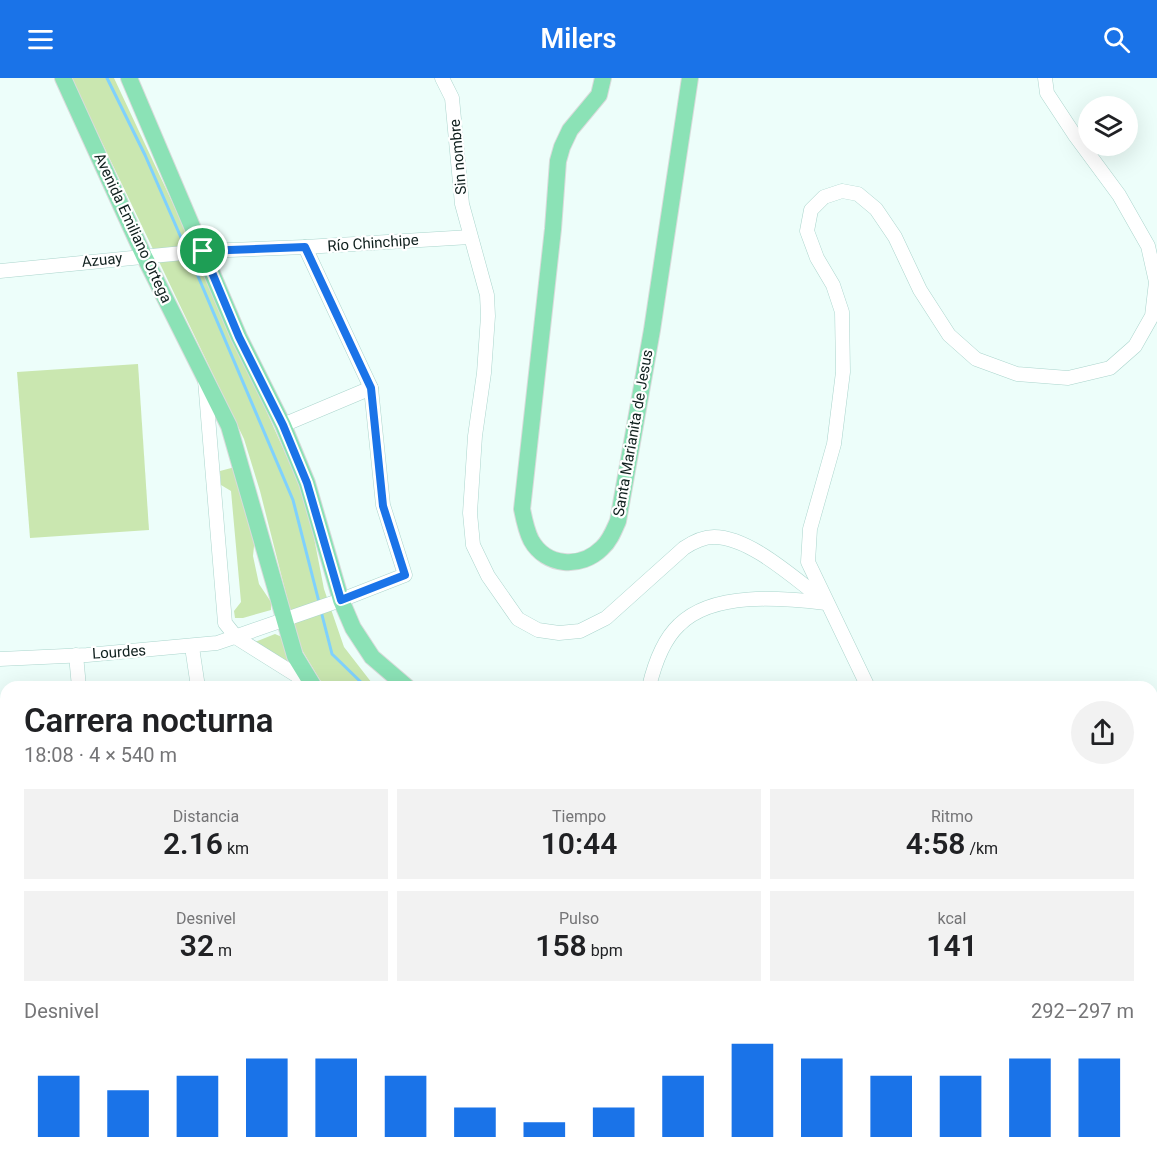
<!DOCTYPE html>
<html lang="es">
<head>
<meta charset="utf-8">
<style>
	:root { --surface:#fff; --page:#f2f2f2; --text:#202124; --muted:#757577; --accent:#1a73e8 }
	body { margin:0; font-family:Roboto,sans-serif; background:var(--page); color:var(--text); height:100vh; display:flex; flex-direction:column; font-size:22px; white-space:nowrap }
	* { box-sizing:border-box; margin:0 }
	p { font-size:20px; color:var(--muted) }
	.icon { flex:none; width:33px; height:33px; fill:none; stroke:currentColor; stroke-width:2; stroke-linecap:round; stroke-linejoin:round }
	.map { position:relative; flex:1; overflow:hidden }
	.panel { position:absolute; left:0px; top:603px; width:1158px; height:486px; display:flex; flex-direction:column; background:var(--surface); border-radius:18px 18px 0 0; box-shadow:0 6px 24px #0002 }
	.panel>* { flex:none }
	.tools { position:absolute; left:1078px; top:18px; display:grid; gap:12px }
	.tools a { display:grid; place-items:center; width:60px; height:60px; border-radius:50%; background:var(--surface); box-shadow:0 6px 24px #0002; font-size:30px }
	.pin { position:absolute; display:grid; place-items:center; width:51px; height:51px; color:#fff; margin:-26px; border:3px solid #fff; border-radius:50%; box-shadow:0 2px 6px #0007 }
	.round { display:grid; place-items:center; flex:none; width:63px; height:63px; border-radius:32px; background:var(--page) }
	.summary { display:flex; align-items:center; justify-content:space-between; height:102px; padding:0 24px }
	h1 { font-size:33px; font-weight:600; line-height:45px }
	.metrics { display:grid; grid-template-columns:repeat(3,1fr); gap:9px; height:102px; padding:6px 24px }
	.metrics div { display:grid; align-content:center; border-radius:0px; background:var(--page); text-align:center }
	.metrics b { font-size:30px; font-weight:600 }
	.metrics small { font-size:16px; font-weight:400 }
	.metrics p { font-size:16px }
	.chart { height:168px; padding:12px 24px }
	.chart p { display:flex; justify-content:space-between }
	.chart svg { width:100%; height:108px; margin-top:6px; stroke:var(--accent); stroke-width:6 }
	header { display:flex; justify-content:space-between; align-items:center; height:78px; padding:0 24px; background:var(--accent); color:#fff; font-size:27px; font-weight:600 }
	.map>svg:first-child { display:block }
	.green { fill:#cae7b0 }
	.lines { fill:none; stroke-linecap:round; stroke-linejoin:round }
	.stream { stroke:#7fd1fd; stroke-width:3 }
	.minor-casing { stroke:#abd5cd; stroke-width:15 }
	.major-casing { stroke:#d9dbdb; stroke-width:18 }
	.minor { stroke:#fff; stroke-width:14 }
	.major { stroke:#8be2b6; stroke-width:16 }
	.route-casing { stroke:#fff; stroke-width:12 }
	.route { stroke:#1a73e8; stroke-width:8 }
	.labels { text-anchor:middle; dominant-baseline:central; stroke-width:4.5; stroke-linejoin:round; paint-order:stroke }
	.street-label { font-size:15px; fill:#11211f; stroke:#fff }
</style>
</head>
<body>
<header><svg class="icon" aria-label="menu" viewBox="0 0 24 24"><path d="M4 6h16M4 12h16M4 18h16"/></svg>Milers<svg class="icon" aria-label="search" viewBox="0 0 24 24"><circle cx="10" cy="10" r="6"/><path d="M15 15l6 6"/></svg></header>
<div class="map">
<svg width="1157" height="1089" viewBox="0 0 1157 1089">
	<rect width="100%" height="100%" fill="#edfefa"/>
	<!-- green -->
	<g class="green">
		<path d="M71 0H114L190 162 307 424 324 511 344 569 375 609H330L320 602 299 567 260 413 244 361Z"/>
		<path d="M138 286 149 452 30 460 17 294Z"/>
		<path d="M235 389 255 458 253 478 259 506 271 524V532L243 540H235L234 533 241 524 231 413 221 407 220 393Z"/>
		<path d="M275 556 282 559 289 585 285 587 255 564Z"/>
	</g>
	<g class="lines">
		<!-- stream -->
		<g class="stream">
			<path d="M107 0 145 77 186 171"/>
			<path d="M189 177 293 422 319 524"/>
			<path d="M321 533 332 576 366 609"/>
			<path d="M1152 933 1157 934"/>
		</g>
		<!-- minor casing -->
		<g class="minor-casing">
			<g id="minor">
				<path d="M442 0 452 20 462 126 487 217 488 238 484 295 475 358 470 435 473 467 488 498 518 541 538 552 559 555 580 553 606 540 684 470C693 464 702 459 714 459 751 459 797 503 826 524"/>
				<path d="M0 193 203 173 305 169 470 159"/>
				<path d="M205 302 225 545 237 560 312 607"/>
				<path d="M283 347 371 310"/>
				<path d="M192 569 198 609"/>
				<path d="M76 577 79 609"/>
				<path d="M0 581 87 577 217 565 341 522 405 497 383 427 371 310 305 169"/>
				<path d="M649 609C654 588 663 562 679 547 713 513 782 520 826 525"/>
				<path d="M868 609 808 484 810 451 834 366 843 294 842 234 833 207 817 180 807 153 811 132 824 119 842 113 858 116 876 131 895 159 920 212 949 257 976 281 1017 296 1068 300 1110 290 1135 268 1152 238 1156 204 1148 168 1119 117 1074 56 1047 15 1045 0"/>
				<path d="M1152 676 1157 681"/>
				<path d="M0 714H6"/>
				<path d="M1152 791 1157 792"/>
				<path d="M0 797H6"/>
				<path d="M0 809H6"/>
				<path d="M0 924 6 925"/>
				<path d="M242 1083 243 1089"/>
				<path d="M457 1083 459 1089"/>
				<path d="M555 1083V1089"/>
				<path d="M598 1083 602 1089"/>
				<path d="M346 1089 348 1083"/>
				<path d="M541 1089 543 1083"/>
				<path d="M799 1089 812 1083"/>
			</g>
		</g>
		<!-- major casing -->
		<g class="major-casing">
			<g id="major">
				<path d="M63 0 144 178 229 348 295 578 314 609"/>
				<path d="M129 0 239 259 283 347 307 405 341 522 353 550 372 579 407 609"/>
				<path d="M603 0 599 17 570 52 562 69 558 83 553 151 522 431C524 441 526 452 531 462 546 489 581 491 602 470 610 463 614 452 618 443L652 252 690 0"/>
				<path d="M1152 895 1157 897"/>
				<path d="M1152 965 1157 967"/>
			</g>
		</g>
		<!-- minor -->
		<use href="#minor" class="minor"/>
		<!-- major -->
		<use href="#major" class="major"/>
	</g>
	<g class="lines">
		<!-- route casing -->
		<g class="route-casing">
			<path id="route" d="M305 169 371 310 383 428 405 497 341 522 307 405 283 347 239 259 203 173Z"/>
		</g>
		<!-- route -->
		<use href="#route" class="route"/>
	</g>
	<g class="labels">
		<!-- street labels -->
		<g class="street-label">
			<text transform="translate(458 79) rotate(-95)">Sin nombre</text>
			<text transform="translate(133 150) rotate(65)">Avenida Emiliano Ortega</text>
			<text transform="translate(373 165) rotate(-4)">Río Chinchipe</text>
			<text transform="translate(102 182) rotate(-6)">Azuay</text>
			<text transform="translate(633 355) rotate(-80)">Santa Marianita de Jesus</text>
			<text transform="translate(119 574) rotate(-4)">Lourdes</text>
		</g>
	</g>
</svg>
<div class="tools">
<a><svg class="icon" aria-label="layers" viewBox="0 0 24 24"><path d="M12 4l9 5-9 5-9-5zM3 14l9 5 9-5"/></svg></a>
</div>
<div class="pin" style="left:203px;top:173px;background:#1e9e55"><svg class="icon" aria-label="arrive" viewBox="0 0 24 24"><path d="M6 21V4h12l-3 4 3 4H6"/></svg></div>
<section class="panel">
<div class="summary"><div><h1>Carrera nocturna</h1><p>18:08 · 4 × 540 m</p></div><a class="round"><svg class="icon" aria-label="share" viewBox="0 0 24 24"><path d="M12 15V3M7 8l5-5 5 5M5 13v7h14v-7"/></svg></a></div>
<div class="metrics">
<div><p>Distancia</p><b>2.16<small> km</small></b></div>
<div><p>Tiempo</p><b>10:44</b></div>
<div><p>Ritmo</p><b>4:58<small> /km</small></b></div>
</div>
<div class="metrics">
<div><p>Desnivel</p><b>32<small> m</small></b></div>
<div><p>Pulso</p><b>158<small> bpm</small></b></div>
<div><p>kcal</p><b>141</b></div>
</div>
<div class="chart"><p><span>Desnivel</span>292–297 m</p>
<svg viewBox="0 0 160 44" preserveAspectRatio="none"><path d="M5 44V19M15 44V25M25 44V19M35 44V12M45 44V12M55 44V19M65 44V32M75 44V38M85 44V32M95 44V19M105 44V6M115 44V12M125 44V19M135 44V19M145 44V12M155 44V12"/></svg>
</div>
</section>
</div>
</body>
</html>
